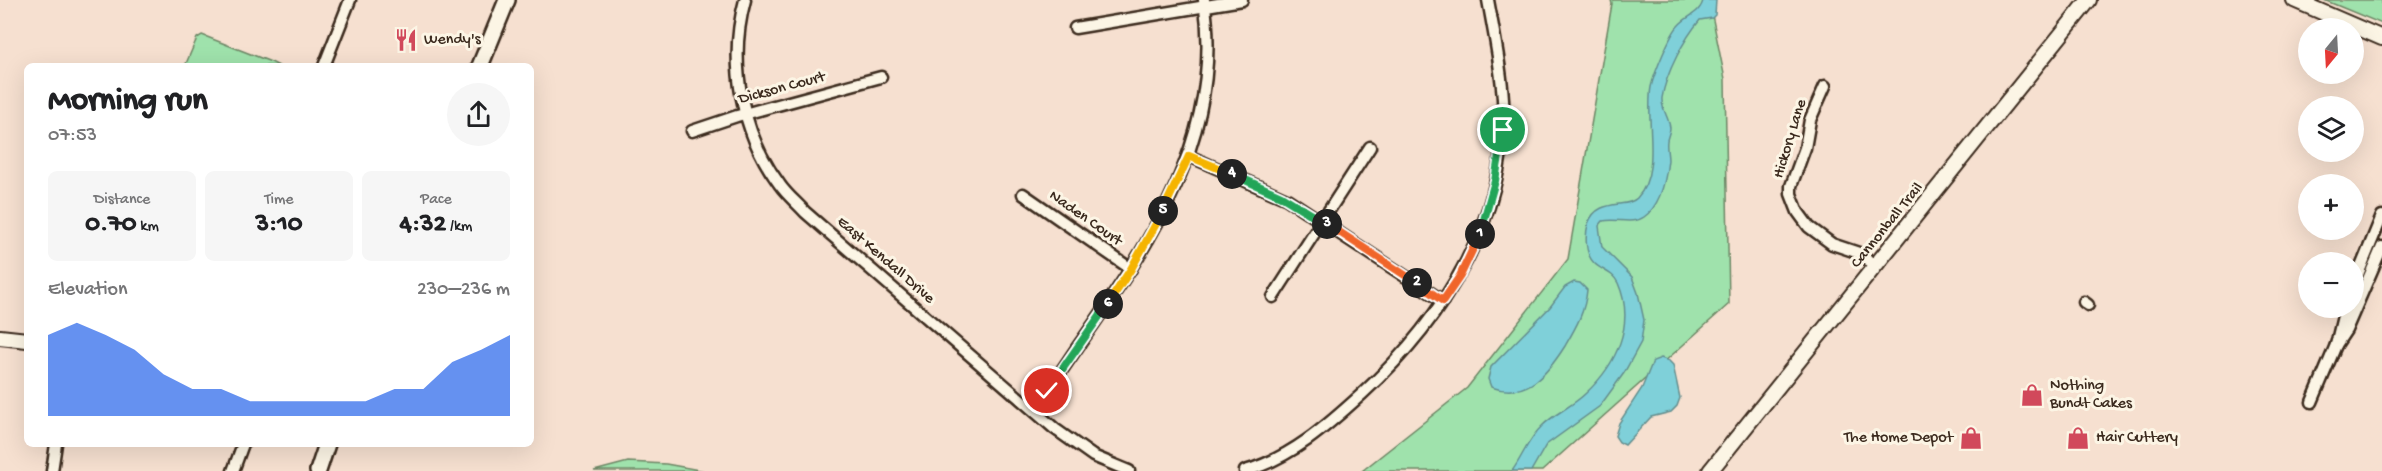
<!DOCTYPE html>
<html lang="en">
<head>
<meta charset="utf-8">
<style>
	:root { --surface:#fff; --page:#f6f6f6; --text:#202124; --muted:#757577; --accent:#2563eb }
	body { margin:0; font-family:"Gochi Hand",sans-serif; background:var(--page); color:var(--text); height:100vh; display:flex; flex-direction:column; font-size:22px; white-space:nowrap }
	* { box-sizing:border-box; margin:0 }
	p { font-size:20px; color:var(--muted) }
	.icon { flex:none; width:33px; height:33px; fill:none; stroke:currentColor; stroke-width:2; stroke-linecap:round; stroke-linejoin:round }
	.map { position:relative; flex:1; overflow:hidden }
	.drawer { position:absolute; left:24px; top:63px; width:510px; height:384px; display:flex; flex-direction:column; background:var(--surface); border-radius:9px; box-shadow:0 6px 24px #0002 }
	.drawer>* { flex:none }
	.needle { width:39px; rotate:198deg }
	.tools { position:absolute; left:2298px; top:18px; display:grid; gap:12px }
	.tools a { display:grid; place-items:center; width:66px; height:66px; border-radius:50%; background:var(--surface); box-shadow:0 6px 24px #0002; font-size:30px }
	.pin { position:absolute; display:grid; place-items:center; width:51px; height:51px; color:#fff; margin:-26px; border:3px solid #fff; border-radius:50%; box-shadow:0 2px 6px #0007 }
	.km { position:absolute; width:30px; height:30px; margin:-15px; border-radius:50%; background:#222; color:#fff; font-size:16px; line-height:30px; text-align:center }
	.round { display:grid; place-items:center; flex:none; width:63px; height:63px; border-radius:32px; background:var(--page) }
	.overview { display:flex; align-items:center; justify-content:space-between; height:102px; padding:0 24px }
	h1 { font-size:33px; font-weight:800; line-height:45px }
	.stats { display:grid; grid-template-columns:repeat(3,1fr); gap:9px; height:102px; padding:6px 24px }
	.stats div { display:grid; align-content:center; border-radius:9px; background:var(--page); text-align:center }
	.stats b { font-size:26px; font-weight:800 }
	.stats small { font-size:16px; font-weight:400 }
	.stats p { font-size:16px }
	.chart { height:168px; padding:12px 24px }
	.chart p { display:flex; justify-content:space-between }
	.chart svg { width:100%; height:108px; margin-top:6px; fill:var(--accent); opacity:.7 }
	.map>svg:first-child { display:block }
	.green { fill:#9fe2ac; stroke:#6d8665; stroke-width:1.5 }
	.water { fill:#7fd0d9; stroke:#648e8e; stroke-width:1.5 }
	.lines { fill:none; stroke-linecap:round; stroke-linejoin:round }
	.minor-casing { stroke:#3b2a1e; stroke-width:15 }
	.major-casing { stroke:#3b2a1e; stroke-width:18 }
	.highway-casing { stroke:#3b2a1e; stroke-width:20 }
	.minor { stroke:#fcf5e5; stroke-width:10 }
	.major { stroke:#fcf5e5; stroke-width:14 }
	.highway { stroke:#fcf5e5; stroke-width:15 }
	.split-1-casing { stroke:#fff; stroke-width:12 }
	.split-2-casing { stroke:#fff; stroke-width:12 }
	.split-3-casing { stroke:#fff; stroke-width:12 }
	.split-4-casing { stroke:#fff; stroke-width:12 }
	.split-5-casing { stroke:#fff; stroke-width:12 }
	.split-6-casing { stroke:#fff; stroke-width:12 }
	.split-7-casing { stroke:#fff; stroke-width:12 }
	.split-1 { stroke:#22a559; stroke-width:8 }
	.split-2 { stroke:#f0652b; stroke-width:8 }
	.split-3 { stroke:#f0652b; stroke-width:8 }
	.split-4 { stroke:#22a559; stroke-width:8 }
	.split-5 { stroke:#f5b400; stroke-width:8 }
	.split-6 { stroke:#f5b400; stroke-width:8 }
	.split-7 { stroke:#22a559; stroke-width:8 }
	.labels { text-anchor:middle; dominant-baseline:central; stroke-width:6; stroke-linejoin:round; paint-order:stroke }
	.poi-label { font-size:16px; fill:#3b2a1e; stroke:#fcf5e5; text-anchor:start }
	.street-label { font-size:16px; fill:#3b2a1e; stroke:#fcf5e5 }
</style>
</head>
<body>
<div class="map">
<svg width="2382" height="471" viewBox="0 0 2382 471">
	<rect width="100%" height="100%" fill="#f6e0d0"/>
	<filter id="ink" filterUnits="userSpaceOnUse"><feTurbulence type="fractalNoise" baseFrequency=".0167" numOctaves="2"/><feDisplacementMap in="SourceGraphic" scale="12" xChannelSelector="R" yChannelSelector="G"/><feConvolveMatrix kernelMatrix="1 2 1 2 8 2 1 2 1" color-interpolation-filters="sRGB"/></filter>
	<g filter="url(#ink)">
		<!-- green -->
		<g class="green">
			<path d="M1611 0H1709L1725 79 1729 304 1542 471H1362L1467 388 1568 259 1612 4Z"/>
			<path d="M2324 0H2382V24Z"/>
			<path d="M202 35 271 62 279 66H185L197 38Z"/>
			<path d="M628 462 666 464 705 471H594Z"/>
		</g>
		<!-- water -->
		<g class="water">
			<path d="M1703 0H1716L1715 15 1712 18 1700 20C1684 39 1666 73 1662 98 1661 109 1669 117 1670 128 1670 133 1667 137 1667 141 1666 147 1668 154 1668 160 1666 179 1661 205 1644 217 1633 225 1616 218 1603 221L1599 226 1602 247 1632 277 1638 293 1644 320 1641 342 1624 373 1600 406 1546 445 1531 471H1512C1523 456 1528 439 1542 426 1555 413 1573 406 1586 393 1616 365 1636 324 1618 283 1613 272 1602 271 1594 263 1585 254 1585 236 1588 224 1597 197 1627 209 1637 198 1662 171 1645 120 1651 87 1654 74 1670 34 1679 25 1687 16 1701 13 1703 0Z"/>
			<path d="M1574 282 1580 283 1587 290C1585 312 1576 327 1565 346 1548 373 1527 400 1491 387L1488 379 1491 367 1550 307 1565 287Z"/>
			<path d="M1661 358 1669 361 1673 365 1680 398 1677 406 1671 412 1651 417 1625 445 1619 442 1615 436 1619 423 1642 388 1653 361Z"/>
		</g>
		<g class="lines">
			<!-- minor casing -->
			<g class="minor-casing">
				<g id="minor">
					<path d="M745 0C728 62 741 133 780 185 787 195 797 203 805 212L1055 429 1093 456 1129 471"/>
					<path d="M1075 28 1242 0"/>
					<path d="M324 66 350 0"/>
					<path d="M1825 86 1810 120 1805 148 1791 186V194L1798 212 1809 227 1832 244 1862 254 1875 267"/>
					<path d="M692 131 737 116 881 77"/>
					<path d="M1189 156 1287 199 1443 301"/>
					<path d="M1023 194 1131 269"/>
					<path d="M2354 284 2382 216"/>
					<path d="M1273 297 1370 147"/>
					<path d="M2084 302 2088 305"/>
					<path d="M2336 345 2346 330 2382 247"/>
					<path d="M2312 402 2336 345 2345 308"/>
					<path d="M1035 409C1050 388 1064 367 1079 345 1151 243 1225 132 1204 0"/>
					<path d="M52 471 56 444"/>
					<path d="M233 471 243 444"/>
					<path d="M1245 471C1291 458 1327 426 1362 394 1445 318 1509 216 1503 99 1501 66 1494 33 1488 0"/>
				</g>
			</g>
			<!-- major casing -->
			<g class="major-casing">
				<g id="major">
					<path d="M2294 0 2382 38"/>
					<path d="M0 337 27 340"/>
					<path d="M1710 471 2089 0"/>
				</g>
			</g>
			<!-- highway casing -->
			<g class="highway-casing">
				<g id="highway">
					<path d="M480 66 507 0"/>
					<path d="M318 471 327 444"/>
				</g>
			</g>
			<!-- minor -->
			<use href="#minor" class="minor"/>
			<!-- major -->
			<use href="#major" class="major"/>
			<!-- highway -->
			<use href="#highway" class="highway"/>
		</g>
	</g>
	<g class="lines" filter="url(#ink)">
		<!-- split-1 casing -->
		<g class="split-1-casing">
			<path id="split-1" d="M1480 234 1495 181 1503 130"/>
		</g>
		<!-- split-2 casing -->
		<g class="split-2-casing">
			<path id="split-2" d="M1417 283 1443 301 1460 276 1480 234"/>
		</g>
		<!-- split-3 casing -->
		<g class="split-3-casing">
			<path id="split-3" d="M1327 224 1417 283"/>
		</g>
		<!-- split-4 casing -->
		<g class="split-4-casing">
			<path id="split-4" d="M1232 174 1281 196 1327 224"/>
		</g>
		<!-- split-5 casing -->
		<g class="split-5-casing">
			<path id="split-5" d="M1163 211 1189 156 1232 174"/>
		</g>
		<!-- split-6 casing -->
		<g class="split-6-casing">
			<path id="split-6" d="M1108 304 1131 269 1163 211"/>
		</g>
		<!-- split-7 casing -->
		<g class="split-7-casing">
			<path id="split-7" d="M1047 391 1108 304"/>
		</g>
		<!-- split-1 -->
		<use href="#split-1" class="split-1"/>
		<!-- split-2 -->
		<use href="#split-2" class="split-2"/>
		<!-- split-3 -->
		<use href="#split-3" class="split-3"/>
		<!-- split-4 -->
		<use href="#split-4" class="split-4"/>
		<!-- split-5 -->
		<use href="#split-5" class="split-5"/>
		<!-- split-6 -->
		<use href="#split-6" class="split-6"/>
		<!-- split-7 -->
		<use href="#split-7" class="split-7"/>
	</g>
	<!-- icons -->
	<defs>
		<g id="restaurant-bare" transform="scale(1.8)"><path d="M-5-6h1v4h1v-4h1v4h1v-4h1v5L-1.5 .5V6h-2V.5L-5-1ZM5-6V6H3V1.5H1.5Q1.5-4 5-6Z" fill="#d1495b" stroke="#fcf5e5" stroke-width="2.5" paint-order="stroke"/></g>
		<g id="shop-bare" transform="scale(1.8)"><path d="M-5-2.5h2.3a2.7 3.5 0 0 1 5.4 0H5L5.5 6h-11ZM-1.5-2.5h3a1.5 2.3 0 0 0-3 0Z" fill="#d1495b" stroke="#fcf5e5" stroke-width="2.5" paint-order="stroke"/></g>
	</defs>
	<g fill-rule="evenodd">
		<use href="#restaurant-bare" x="406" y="40"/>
		<use href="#shop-bare" x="2032" y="395"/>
		<use href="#shop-bare" x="1971" y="438"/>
		<use href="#shop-bare" x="2078" y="438"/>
	</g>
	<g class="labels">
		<!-- poi labels -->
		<g class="poi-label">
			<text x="424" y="40">Wendy's</text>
			<text x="2050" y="386">Nothing<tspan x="2050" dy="18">Bundt Cakes</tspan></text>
			<text x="1953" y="438" text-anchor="end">The Home Depot</text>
			<text x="2096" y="438">Hair Cuttery</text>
		</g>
		<!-- street labels -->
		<g class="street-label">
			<text transform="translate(782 89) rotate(-15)">Dickson Court</text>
			<text transform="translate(1791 139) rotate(-73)">Hickory Lane</text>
			<text transform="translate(1085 219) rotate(35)">Naden Court</text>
			<text transform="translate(1888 226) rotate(-51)">Cannonball Trail</text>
			<text transform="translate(885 261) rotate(41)">East Kendall Drive</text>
		</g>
	</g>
</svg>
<div class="tools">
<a><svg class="needle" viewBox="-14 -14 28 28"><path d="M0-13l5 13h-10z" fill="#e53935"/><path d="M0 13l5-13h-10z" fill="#757577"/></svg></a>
<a><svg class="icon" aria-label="layers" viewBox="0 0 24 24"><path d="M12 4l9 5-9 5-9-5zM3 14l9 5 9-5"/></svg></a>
<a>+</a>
<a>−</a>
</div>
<div class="pin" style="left:1503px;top:130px;background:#1e9e55"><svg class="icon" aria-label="arrive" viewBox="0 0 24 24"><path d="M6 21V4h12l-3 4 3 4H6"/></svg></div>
<div class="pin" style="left:1047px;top:391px;background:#d93025"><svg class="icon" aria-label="check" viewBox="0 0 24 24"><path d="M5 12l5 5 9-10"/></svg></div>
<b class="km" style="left:1480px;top:234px">1</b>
<b class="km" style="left:1417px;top:283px">2</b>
<b class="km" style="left:1327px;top:224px">3</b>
<b class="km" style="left:1232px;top:174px">4</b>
<b class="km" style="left:1163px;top:211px">5</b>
<b class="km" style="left:1108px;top:304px">6</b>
<section class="drawer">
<div class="overview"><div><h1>Morning run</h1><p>07:53</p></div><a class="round"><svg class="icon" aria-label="share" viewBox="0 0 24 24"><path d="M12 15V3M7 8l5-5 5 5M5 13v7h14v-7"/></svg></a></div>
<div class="stats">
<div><p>Distance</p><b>0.70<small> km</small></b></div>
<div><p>Time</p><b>3:10</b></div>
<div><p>Pace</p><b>4:32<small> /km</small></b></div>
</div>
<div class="chart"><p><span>Elevation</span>230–236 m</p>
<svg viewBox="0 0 160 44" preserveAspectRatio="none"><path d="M0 44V11L10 6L20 11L30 17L40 27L50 33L60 33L70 38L80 38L90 38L100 38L110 38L120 33L130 33L140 22L150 17L160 11V44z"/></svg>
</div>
</section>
</div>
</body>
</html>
